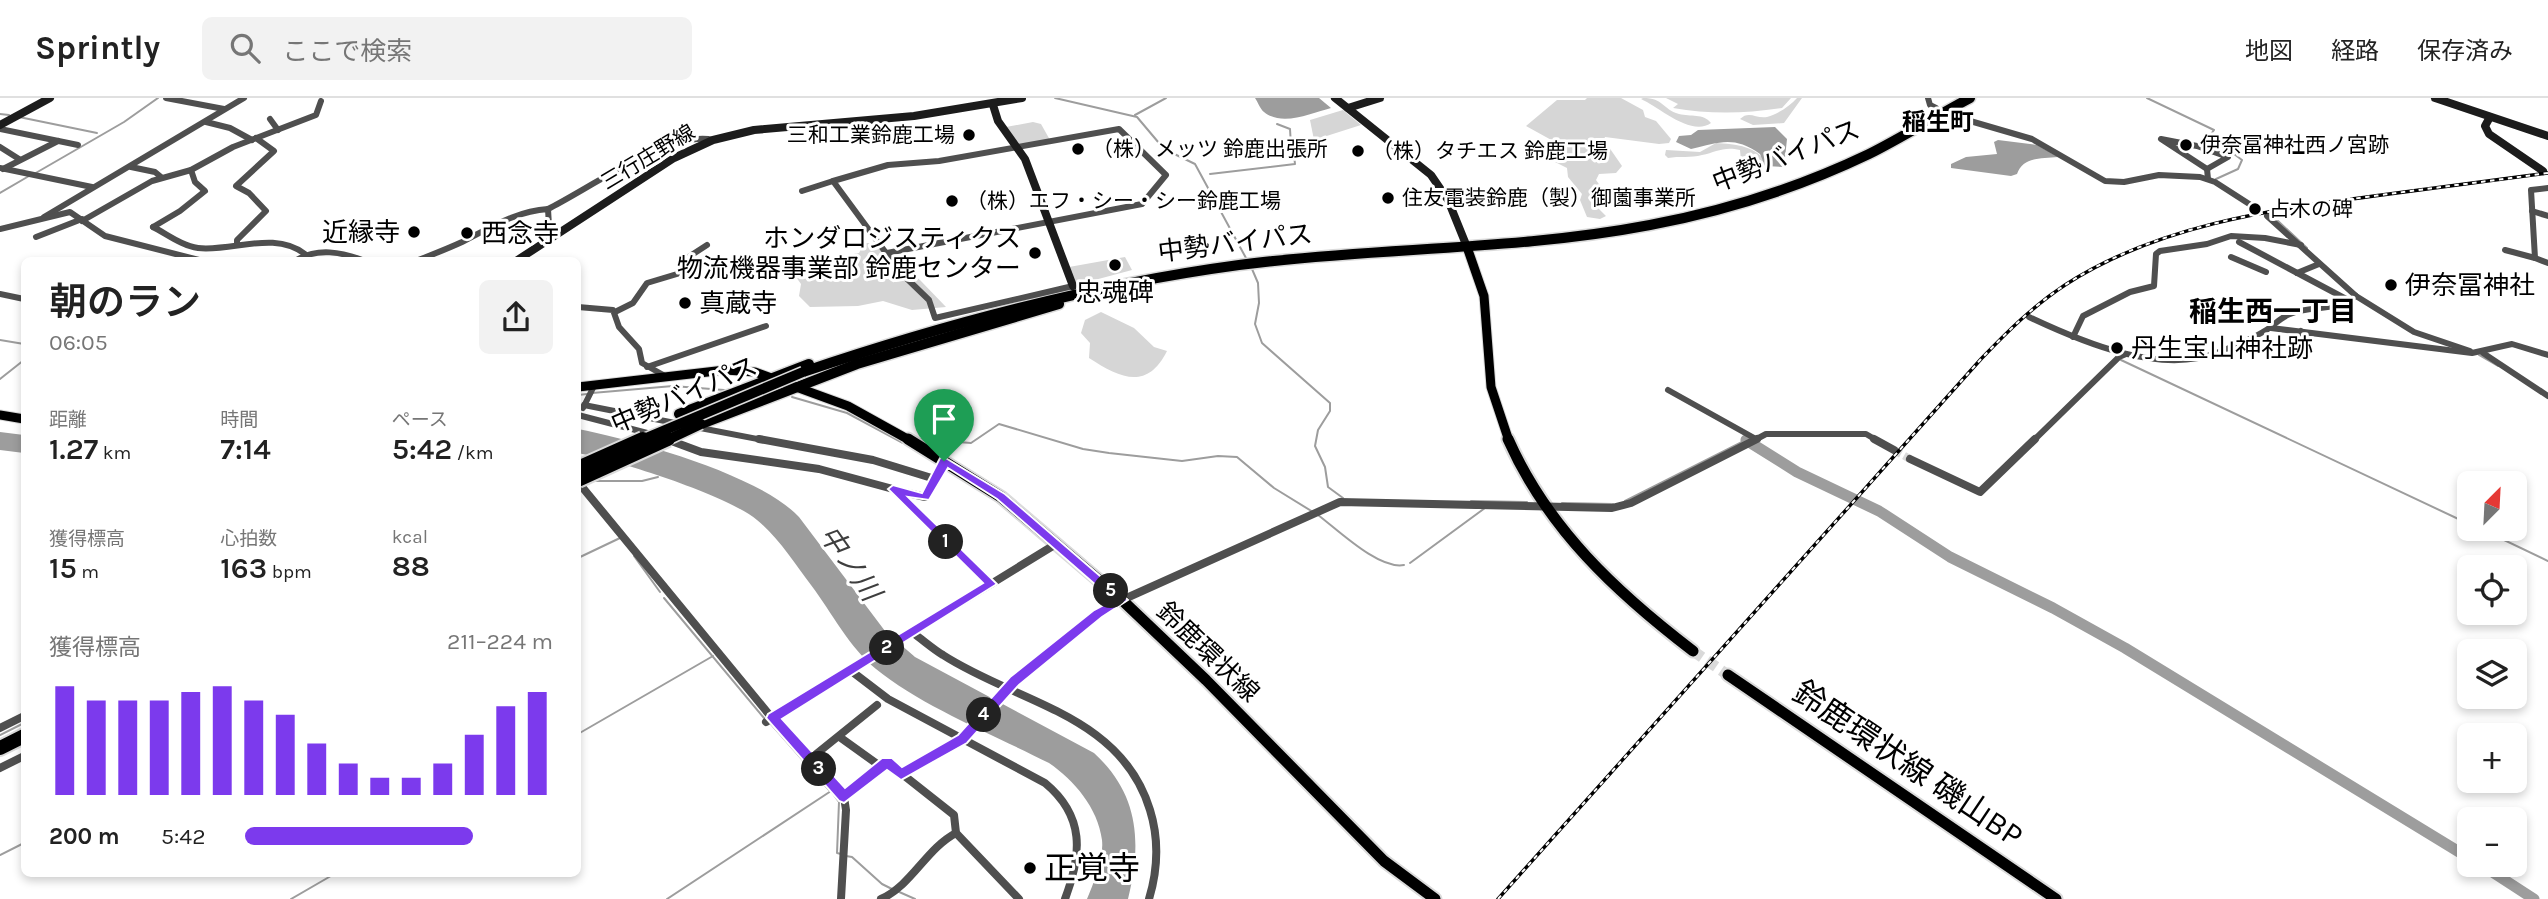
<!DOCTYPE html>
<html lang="ja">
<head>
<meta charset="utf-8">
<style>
	:root { --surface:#fff; --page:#f2f2f2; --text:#222; --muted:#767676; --line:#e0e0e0; --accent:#7c3aed }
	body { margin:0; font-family:Karla,"Noto Sans JP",sans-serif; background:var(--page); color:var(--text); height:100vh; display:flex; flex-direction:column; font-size:26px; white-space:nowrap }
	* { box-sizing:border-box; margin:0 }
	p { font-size:23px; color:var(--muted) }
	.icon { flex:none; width:38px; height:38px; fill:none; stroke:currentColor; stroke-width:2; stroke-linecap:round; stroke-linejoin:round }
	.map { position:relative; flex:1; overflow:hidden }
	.side { position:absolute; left:21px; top:159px; width:560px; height:620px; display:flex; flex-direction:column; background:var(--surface); border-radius:10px; box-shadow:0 4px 10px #0003 }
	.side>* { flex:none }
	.needle { width:46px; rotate:24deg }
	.tools { position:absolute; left:2457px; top:373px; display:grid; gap:14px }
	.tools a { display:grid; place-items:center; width:70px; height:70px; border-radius:10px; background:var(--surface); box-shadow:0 4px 10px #0003; font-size:35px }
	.pin { position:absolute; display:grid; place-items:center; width:60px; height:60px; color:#fff; margin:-72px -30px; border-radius:50% 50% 50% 0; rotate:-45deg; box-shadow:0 0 7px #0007 }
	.pin .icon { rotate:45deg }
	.km { position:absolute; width:35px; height:35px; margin:-18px; border-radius:50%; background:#222; color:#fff; font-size:19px; line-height:35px; text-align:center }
	.round { display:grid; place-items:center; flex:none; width:74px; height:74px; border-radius:10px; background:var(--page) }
	.summary { display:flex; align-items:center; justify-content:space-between; height:119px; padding:0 28px }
	h1 { font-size:38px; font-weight:600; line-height:52px }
	.metrics { display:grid; grid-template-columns:repeat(3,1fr); gap:10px; height:119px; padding:7px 28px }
	.metrics div { display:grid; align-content:center }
	.metrics b { font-size:30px; font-weight:600 }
	.metrics small { font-size:19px; font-weight:400 }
	.metrics p { font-size:19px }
	.chart { height:196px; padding:14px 28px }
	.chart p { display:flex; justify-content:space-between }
	.chart svg { width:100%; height:126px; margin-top:7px; stroke:var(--accent); stroke-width:6 }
	ul { padding:0 28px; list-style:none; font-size:23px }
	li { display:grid; grid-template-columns:112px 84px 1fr; align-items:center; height:52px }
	li i { height:18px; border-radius:9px; background:var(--accent) }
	header { display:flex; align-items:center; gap:42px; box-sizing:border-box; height:98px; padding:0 35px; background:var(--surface); border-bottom:2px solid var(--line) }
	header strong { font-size:33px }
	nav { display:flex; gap:38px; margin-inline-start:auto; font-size:24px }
	.search { width:490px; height:63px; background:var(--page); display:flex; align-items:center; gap:18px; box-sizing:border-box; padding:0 24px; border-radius:10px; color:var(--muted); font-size:26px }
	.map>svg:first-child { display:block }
	.green { fill:#d6d6d6 }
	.water { fill:#9d9d9d }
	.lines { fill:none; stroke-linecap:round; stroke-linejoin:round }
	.stream { stroke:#9d9d9d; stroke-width:2 }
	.river { stroke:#9d9d9d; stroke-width:11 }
	.street-tunnel { stroke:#d9d9d9; stroke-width:8; stroke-dasharray:8 3.5; stroke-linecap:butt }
	.primary-tunnel { stroke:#d9d9d9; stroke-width:11; stroke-dasharray:11 6; stroke-linecap:butt }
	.primary-far1-casing { stroke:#dbdbdb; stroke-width:11 }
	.primary-casing { stroke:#dbdbdb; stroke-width:15 }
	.highway-far1-casing { stroke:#dbdbdb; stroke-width:13 }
	.highway-casing { stroke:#dbdbdb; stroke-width:18 }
	.street-far1 { stroke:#4f4f4f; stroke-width:6 }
	.street { stroke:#4f4f4f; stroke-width:8 }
	.secondary { stroke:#1c1c1c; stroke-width:8 }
	.primary-far1 { stroke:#000; stroke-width:9 }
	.primary { stroke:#000; stroke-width:11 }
	.highway-far1 { stroke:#000; stroke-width:10 }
	.highway { stroke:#000; stroke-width:14 }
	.rail-casing { stroke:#000; stroke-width:3.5 }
	.rail { stroke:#fff; stroke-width:2; stroke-dasharray:4.5; stroke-linecap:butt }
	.highway-bridge-far1-casing { stroke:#dbdbdb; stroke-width:13; stroke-linecap:butt }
	.highway-bridge-casing { stroke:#dbdbdb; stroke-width:18; stroke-linecap:butt }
	.highway-bridge-far1 { stroke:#000; stroke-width:10 }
	.highway-bridge { stroke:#000; stroke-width:14 }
	.route { fill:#7c3aed; stroke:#fff; stroke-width:2; fill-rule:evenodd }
	.poi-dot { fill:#000; stroke:#fff; stroke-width:2.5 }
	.labels { text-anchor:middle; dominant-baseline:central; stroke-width:6; stroke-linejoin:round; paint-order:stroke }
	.far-poi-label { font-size:21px; fill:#000; stroke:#fff; text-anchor:start }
	.far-street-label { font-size:21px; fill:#000; stroke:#fff }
	.far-quarter-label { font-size:24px; font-weight:bold; fill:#000; stroke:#fff }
	.street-label { font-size:26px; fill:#000; stroke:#fff }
	.poi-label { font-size:26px; fill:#000; stroke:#fff; text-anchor:start }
	.neighbourhood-label { font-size:28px; font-weight:bold; fill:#000; stroke:#fff }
	.water-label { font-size:28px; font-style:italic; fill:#3e3e3e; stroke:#fff }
	.near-street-label { font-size:32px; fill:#000; stroke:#fff }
	.near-poi-label { font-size:32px; fill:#000; stroke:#fff; text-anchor:start }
</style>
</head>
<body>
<header>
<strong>Sprintly</strong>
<div class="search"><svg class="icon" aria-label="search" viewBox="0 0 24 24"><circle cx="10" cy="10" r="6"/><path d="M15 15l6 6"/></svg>ここで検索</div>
<nav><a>地図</a><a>経路</a><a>保存済み</a></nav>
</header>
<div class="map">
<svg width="2548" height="801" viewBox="0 0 2548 801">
	<rect width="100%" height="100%" fill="#fff"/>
	<!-- green -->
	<g class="green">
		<path d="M1587 0H1621L1643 12 1645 19 1656 23 1671 41 1669 45 1659 46 1605 39 1604 42 1622 68 1616 75 1599 76 1596 82 1601 89 1622 102 1601 104 1597 109 1606 118 1600 121 1587 119 1580 102 1582 96 1568 79 1567 70 1545 59 1564 49 1526 28 1557 2H1585Z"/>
		<path d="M1643 0C1664 0 1662 11 1679 16 1691 19 1703 15 1711 25 1691 39 1659 9 1641 1Z"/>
		<path d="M1666 0H1791L1782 10C1743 16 1708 16 1673 10L1678 6Z"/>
		<path d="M1797 0H1802L1784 25 1753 27 1740 21C1749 12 1756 21 1767 19 1778 16 1790 8 1797 0Z"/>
		<path d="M1343 12 1361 27 1314 42 1310 22Z"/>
		<path d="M1033 24 1041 26 1050 42 1018 46 1006 29Z"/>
		<path d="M1716 45C1735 46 1760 48 1767 68L1741 62 1740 52C1724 48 1716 54 1702 57 1691 60 1679 58 1668 60L1665 57 1666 52 1700 54Z"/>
		<path d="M864 145H873L920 182 946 209 912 212 883 203 858 208 810 209 799 198 801 186 796 179C807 172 818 175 829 171 842 165 842 157 859 155Z"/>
		<path d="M1125 159 1132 172 1076 187 1069 169Z"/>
		<path d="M1101 214 1134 230 1154 249 1167 253C1147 293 1120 280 1089 260L1090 245 1081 235 1085 222Z"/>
	</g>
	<!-- water -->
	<g class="water">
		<path d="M1255 0H1319L1331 10C1312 15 1282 29 1264 14 1260 11 1258 4 1255 0Z"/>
		<path d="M1775 29 1787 41 1784 69 1765 68 1760 56C1733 37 1719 45 1691 51L1676 44 1679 38 1691 37 1698 32Z"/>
		<path d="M1998 42 2037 47 2058 59C2042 61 2023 58 2017 76L2011 78 1951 70V66L1966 59 1997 56 1994 44Z"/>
		<path d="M578 331C635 342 760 377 799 419L885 533 915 559 1094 655C1139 696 1142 745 1128 801H1087C1094 784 1104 760 1102 742 1098 710 1074 682 1049 665 996 638 921 608 876 571 849 549 832 515 811 487 795 466 778 439 757 422 727 397 617 362 578 355Z"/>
		<path d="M0 334 24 337V355L0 352Z"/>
	</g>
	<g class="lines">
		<!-- stream -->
		<g class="stream">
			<path d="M1055 0 1137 19 1164 51 1195 66 1246 160"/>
			<path d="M2147 0 2214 32 2206 43 2226 50 2242 62 2238 71 2216 81"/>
			<path d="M0 16 9 17"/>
			<path d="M1135 17 1166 0"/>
			<path d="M19 19 97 35"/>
			<path d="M1277 26 1290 31 1291 48"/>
			<path d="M34 76 124 24 158 0"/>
			<path d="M1210 76 1295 66 1294 57"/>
			<path d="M0 95 29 78"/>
			<path d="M2278 123 2307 150"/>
			<path d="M1252 171 1258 185 1259 205 1255 226 1262 245 1330 305V313L1318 332 1315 348 1325 369 1328 389 1343 400"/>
			<path d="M0 242 24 246"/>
			<path d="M2479 257 2498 268"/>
			<path d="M2121 262 2469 426"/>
			<path d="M0 281 24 262"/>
			<path d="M592 295 673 288 724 292"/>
			<path d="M578 297 587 296"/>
			<path d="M792 299 847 315 903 345"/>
			<path d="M920 341 971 345 999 326 1083 351 1109 355 1182 363 1218 358 1237 359 1274 390 1313 414"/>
			<path d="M593 383H642L658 379"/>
			<path d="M1471 403 1527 404"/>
			<path d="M1625 403 1746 342"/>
			<path d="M1562 405 1613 406"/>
			<path d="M1318 417C1338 432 1379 472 1404 467"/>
			<path d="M2479 430 2548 463"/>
			<path d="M634 458 660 494"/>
			<path d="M578 460 620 440"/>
			<path d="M1410 465 1485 410"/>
			<path d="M664 500 764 620"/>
			<path d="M771 626 830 693"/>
			<path d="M578 636 713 558"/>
			<path d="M0 637 24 625"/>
			<path d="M0 757 24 745"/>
			<path d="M846 758 852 759 882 786 892 791"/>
			<path d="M897 793 915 801"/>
			<path d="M291 801 336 775"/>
			<path d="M667 801 831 693 839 704 837 755 841 756"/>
		</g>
		<!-- river -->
		<g class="river">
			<path d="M1746 342 1797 374 1879 413 1950 459 2053 510 2125 550 2469 760"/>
			<path d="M2480 766 2534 801"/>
		</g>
		<!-- street-tunnel -->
		<path class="street-tunnel" d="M1894 352 1910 361"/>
		<!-- primary-tunnel -->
		<path class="primary-tunnel" d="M1693 553 1728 577"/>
		<!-- primary-far1 casing -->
		<g class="primary-far1-casing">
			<g id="primary-far1">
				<path d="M1467 149 1484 198 1491 289 1509 343"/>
				<path d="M578 289 725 272 755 274 848 308 911 343"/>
				<path d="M0 317 24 321"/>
			</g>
		</g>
		<!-- primary casing -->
		<g class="primary-casing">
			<g id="primary">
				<path d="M908 341 1001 399 1122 502 1206 582 1384 763 1435 801"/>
				<path d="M1508 341C1548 431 1616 494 1693 553"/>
				<path d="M1728 577 2056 801"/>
			</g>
		</g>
		<!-- highway-far1 casing -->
		<g class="highway-far1-casing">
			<g id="highway-far1">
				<path d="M803 274C945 226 1090 187 1239 167 1375 149 1514 153 1650 127 1725 113 1800 89 1869 56 1903 39 1936 18 1970 0"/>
				<path d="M679 316 809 266"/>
				<path d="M701 326 857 266 1059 206"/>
			</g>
		</g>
		<!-- highway casing -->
		<g class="highway-casing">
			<path id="highway" d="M0 650 24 638"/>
		</g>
		<!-- street-far1 -->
		<g class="street-far1">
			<path d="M166 0 224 11"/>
			<path d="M1928 0 1930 7 1936 10"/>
			<path d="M1953 18 2032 41 2105 83 2124 84 2159 77 2200 79 2215 84 2257 111"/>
			<path d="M270 21 278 32"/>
			<path d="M206 24 230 30 252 42"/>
			<path d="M0 31 78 47"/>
			<path d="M2161 41 2197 48 2228 59 2207 71Z"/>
			<path d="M0 49 19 61"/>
			<path d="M131 69 155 74 161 79"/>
			<path d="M0 70 92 89"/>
			<path d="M3 71 58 43"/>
			<path d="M2207 71 2208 81"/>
			<path d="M2548 90 2531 92 2535 160 2548 165"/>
			<path d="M802 93 833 83"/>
			<path d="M548 111C585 93 673 31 713 42"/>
			<path d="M2532 113 2548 118"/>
			<path d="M2267 118 2356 198 2414 234 2470 253"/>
			<path d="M44 119 244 0"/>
			<path d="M82 123 152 83 191 72 233 49 316 17 321 3"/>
			<path d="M153 129C167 136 182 148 198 150 233 154 274 132 305 156"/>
			<path d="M153 129 180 113 205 93 195 84 191 72"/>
			<path d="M0 131 70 114 105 138 203 163"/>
			<path d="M36 139 82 121"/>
			<path d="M2239 144 2350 203"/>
			<path d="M237 146V142L266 113 249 95 236 88 274 53 256 40"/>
			<path d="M2505 152 2535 160"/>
			<path d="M887 155 1142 106 1166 77 1119 31 939 63 888 67 833 83 900 174 929 202 935 220 1073 188"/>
			<path d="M2231 159 2266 174"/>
			<path d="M295 163C317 149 342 154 365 163"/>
			<path d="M416 163C431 157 447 151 462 144 490 130 516 113 548 111L549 128 554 138"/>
			<path d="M2297 175 2319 166"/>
			<path d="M0 196 24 201"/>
			<path d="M578 209 613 212 619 229 639 251 642 265 665 278"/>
			<path d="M615 214 633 205 647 185 677 176 690 158 707 147"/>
			<path d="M2029 219C2082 244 2161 278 2219 254 2234 248 2250 242 2263 234 2273 229 2279 220 2290 216 2312 207 2336 214 2356 198"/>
			<path d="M2271 230 2472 255 2512 246 2548 257"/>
			<path d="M2073 239 2083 218 2130 194 2154 188 2156 156 2160 153 2207 146 2231 138 2265 140 2301 147"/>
			<path d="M2292 249 2301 233"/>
			<path d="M2483 255 2548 298"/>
			<path d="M647 269 766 228"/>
			<path d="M1668 292 1756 341"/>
			<path d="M584 307 680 326"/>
			<path d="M583 310 594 288"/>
			<path d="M578 317 651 336"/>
			<path d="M695 329 768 343"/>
			<path d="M666 341 670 343"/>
			<path d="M1753 343 1766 336H1866L1878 343"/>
			<path d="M2033 343 2119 259 2126 256"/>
		</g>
		<!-- street -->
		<g class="street">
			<path d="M666 341 701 354 819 371 893 391 991 486"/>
			<path d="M759 341 873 362 935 381"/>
			<path d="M1874 341 1894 352"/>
			<path d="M1910 361 1980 394 2035 341"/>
			<path d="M578 384 772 620 844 699 846 712 841 801"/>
			<path d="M895 392 925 399 944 363"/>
			<path d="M913 535C923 542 933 551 943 557 1017 605 1121 616 1150 712 1159 741 1158 771 1149 801"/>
			<path d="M850 572 888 601 1045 685C1085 718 1082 756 1065 801"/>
			<path d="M766 624 1056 446"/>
			<path d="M0 630 24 618"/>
			<path d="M841 640 880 668"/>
			<path d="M810 661 877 607"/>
			<path d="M0 670 24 658"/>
			<path d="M902 676 963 641 1014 583 1098 516 1122 502 1340 404 1612 410 1631 405 1757 341"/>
			<path d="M844 699 887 664 954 717 956 735 1019 801"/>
			<path d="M881 801C912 787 926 751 956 735"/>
		</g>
		<!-- secondary -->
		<g class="secondary">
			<path d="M1335 0 1431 77 1448 102 1467 149"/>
			<path d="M2435 0 2548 38"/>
			<path d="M993 7 998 23 1025 61 1073 188"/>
			<path d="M1348 10 1380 0"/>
			<path d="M2490 19 2485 28 2489 36 2543 73"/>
			<path d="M0 27 50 0"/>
			<path d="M516 163 674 60 713 42 754 32 914 18 1022 0"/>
		</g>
		<!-- primary-far1 -->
		<use href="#primary-far1" class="primary-far1"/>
		<!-- primary -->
		<use href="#primary" class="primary"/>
		<!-- highway-far1 -->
		<use href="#highway-far1" class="highway-far1"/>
		<!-- highway -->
		<use href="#highway" class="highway"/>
		<!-- rail casing -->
		<g class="rail-casing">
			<path id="rail" d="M1498 801 1981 261C2007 234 2033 208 2065 187 2156 128 2268 112 2374 98 2432 90 2490 83 2548 75"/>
		</g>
		<!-- rail -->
		<use href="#rail" class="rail"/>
		<!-- highway-bridge-far1 casing -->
		<g class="highway-bridge-far1-casing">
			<g id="highway-bridge-far1">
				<path d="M639 343 803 274"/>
				<path d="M665 343 701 326"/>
			</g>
		</g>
		<!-- highway-bridge casing -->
		<g class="highway-bridge-casing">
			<g id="highway-bridge">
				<path d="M578 370 643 341"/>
				<path d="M578 382 668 341"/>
			</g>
		</g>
		<!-- highway-bridge-far1 -->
		<use href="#highway-bridge-far1" class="highway-bridge-far1"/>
		<!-- highway-bridge -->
		<use href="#highway-bridge" class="highway-bridge"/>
	</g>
	<!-- route -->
	<path class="route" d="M944 359 1005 396 1128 502 1102 519 1019 587 967 645 901 682 887 672 844 705 839 703 766 620 768 616 983 485 888 391 893 387 922 395 940 360ZM948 370 997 401 1113 502 1094 512 1010 579 958 637 902 669 892 660H882L845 690 782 621 997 486 908 399 929 402Z"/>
	<!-- markers -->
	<g class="poi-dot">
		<circle cx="969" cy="37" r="7"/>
		<circle cx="2186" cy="47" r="7"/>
		<circle cx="1078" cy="51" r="7"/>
		<circle cx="1358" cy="53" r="7"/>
		<circle cx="1388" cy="100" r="7"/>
		<circle cx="952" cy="103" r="7"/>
		<circle cx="2255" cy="111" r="7"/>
		<circle cx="414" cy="134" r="7"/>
		<circle cx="467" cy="135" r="7"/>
		<circle cx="1035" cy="155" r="7"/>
		<circle cx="1115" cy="167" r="7"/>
		<circle cx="2391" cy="187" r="7"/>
		<circle cx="685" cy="205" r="7"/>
		<circle cx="2117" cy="250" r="7"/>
		<circle cx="1030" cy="770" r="7"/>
	</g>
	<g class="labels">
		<!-- far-poi labels -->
		<g class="far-poi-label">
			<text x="955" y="37" text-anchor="end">三和工業鈴鹿工場</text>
			<text x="2200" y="47">伊奈冨神社西ノ宮跡</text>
			<text x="1092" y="51">（株）メッツ 鈴鹿出張所</text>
			<text x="1372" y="53">（株）タチエス 鈴鹿工場</text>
			<text x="1402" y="100">住友電装鈴鹿（製）御薗事業所</text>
			<text x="966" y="103">（株）エフ・シー・シー鈴鹿工場</text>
			<text x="2269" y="111">占木の碑</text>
		</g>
		<!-- far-street labels -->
		<g class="far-street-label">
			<text transform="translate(648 59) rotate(-31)">三行庄野線</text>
		</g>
		<!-- far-quarter labels -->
		<g class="far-quarter-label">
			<text x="1938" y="24">稲生町</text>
		</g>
		<!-- street labels -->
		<g class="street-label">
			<text transform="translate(1786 58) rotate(-21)">中勢バイパス</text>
			<text transform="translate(1235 145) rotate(-7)">中勢バイパス</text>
			<text transform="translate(684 297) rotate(-23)">中勢バイパス</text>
			<text transform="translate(1208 554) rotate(44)">鈴鹿環状線</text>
		</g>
		<!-- poi labels -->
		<g class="poi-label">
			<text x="400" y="134" text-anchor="end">近縁寺</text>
			<text x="481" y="135">西念寺</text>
			<text x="1021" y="140" text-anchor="end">ホンダロジスティクス<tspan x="1021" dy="30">物流機器事業部 鈴鹿センター</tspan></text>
			<text x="2405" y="187">伊奈冨神社</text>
			<text x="1115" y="194" text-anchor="middle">忠魂碑</text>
			<text x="699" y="205">真蔵寺</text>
			<text x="2131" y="250">丹生宝山神社跡</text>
		</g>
		<!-- neighbourhood labels -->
		<g class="neighbourhood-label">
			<text x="2273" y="213">稲生西一丁目</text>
		</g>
		<!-- water labels -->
		<g class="water-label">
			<text transform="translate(850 465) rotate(55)">中ノ川</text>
		</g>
		<!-- near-street labels -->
		<g class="near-street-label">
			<text transform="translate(1908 666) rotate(34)">鈴鹿環状線 磯山BP</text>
		</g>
		<!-- near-poi labels -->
		<g class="near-poi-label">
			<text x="1044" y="770">正覚寺</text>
		</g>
	</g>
</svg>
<div class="tools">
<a><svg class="needle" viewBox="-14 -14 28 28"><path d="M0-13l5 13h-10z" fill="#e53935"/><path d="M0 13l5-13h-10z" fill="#767676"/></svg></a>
<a><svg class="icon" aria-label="locate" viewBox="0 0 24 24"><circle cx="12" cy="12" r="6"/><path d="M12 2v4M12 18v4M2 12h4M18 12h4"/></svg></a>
<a><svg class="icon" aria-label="layers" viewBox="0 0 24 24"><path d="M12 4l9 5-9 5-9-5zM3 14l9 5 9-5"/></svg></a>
<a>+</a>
<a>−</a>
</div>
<div class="pin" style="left:944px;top:363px;background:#1e9e55"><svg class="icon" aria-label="arrive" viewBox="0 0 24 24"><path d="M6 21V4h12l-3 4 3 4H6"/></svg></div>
<b class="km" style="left:946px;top:444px">1</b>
<b class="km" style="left:887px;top:550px">2</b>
<b class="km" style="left:819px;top:671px">3</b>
<b class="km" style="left:984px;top:617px">4</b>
<b class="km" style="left:1111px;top:493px">5</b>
<section class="side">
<div class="summary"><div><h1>朝のラン</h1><p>06:05</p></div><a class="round"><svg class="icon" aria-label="share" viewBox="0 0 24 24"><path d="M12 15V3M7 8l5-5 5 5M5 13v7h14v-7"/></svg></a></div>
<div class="metrics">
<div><p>距離</p><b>1.27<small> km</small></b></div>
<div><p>時間</p><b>7:14</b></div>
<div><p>ペース</p><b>5:42<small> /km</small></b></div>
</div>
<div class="metrics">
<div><p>獲得標高</p><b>15<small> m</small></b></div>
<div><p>心拍数</p><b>163<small> bpm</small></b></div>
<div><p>kcal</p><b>88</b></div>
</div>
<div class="chart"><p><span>獲得標高</span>211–224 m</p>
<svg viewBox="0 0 160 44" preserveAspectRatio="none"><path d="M5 44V6M15 44V11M25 44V11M35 44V11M45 44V8M55 44V6M65 44V11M75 44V16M85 44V26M95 44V33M105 44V38M115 44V38M125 44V33M135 44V23M145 44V13M155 44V8"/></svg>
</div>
<ul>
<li><b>200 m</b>5:42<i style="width:74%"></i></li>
</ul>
</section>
</div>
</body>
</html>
